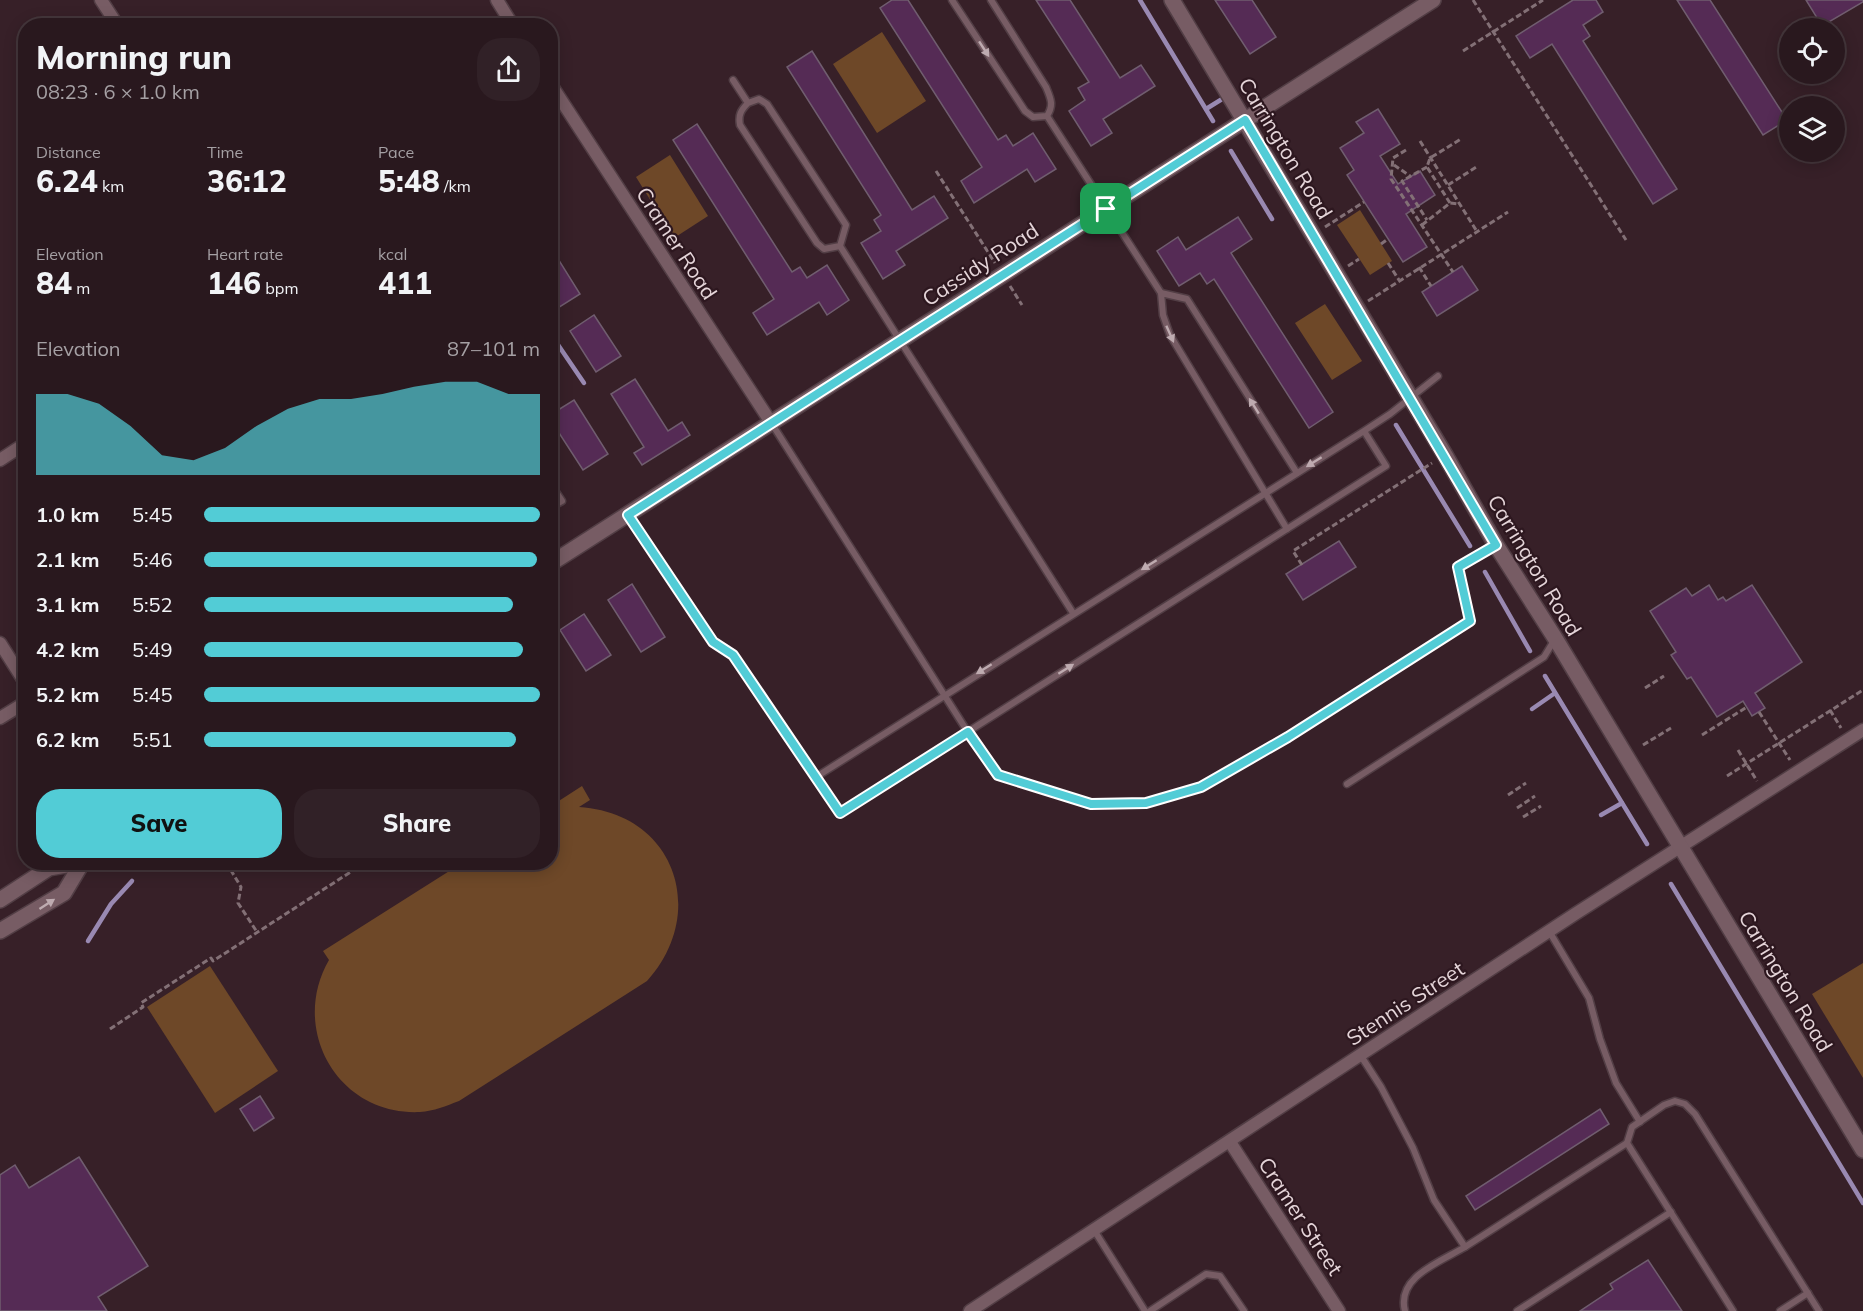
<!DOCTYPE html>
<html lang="en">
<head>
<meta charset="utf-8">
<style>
	:root { --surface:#29181e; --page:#312127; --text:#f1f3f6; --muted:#a5a0a4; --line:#45373c; --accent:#52ccd6 }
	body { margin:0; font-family:Mulish,sans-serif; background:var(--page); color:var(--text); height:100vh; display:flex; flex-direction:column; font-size:22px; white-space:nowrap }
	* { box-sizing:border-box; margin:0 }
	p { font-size:20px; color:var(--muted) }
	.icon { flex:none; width:33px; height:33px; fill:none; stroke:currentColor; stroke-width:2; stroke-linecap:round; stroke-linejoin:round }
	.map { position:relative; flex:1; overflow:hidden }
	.drawer { position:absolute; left:18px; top:18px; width:540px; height:852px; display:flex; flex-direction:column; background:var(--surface); border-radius:24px; box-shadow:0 3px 15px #0003,0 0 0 2px var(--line) }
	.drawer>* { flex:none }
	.controls { position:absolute; left:1779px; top:18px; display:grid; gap:12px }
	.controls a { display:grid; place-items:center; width:66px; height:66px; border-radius:50%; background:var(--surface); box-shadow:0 3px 15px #0003,0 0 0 2px var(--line); font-size:30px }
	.pin { position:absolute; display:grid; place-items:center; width:51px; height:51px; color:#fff; margin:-26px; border-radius:12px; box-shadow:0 3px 9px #0006 }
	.round { display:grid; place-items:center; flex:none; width:63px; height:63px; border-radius:24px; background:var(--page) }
	.summary { display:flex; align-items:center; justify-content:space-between; height:102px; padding:0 18px }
	h1 { font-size:33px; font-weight:800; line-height:45px }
	.stats { display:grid; grid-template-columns:repeat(3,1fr); gap:9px; height:102px; padding:6px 18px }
	.stats div { display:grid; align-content:center }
	.stats b { font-size:30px; font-weight:800 }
	.stats small { font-size:16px; font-weight:400 }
	.stats p { font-size:16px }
	.chart { height:168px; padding:12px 18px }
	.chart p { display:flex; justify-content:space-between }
	.chart svg { width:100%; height:108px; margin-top:6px; fill:var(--accent); opacity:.7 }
	.cta { display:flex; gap:12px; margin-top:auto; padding:12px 18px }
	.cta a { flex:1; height:69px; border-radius:24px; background:var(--accent); color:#111; font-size:24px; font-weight:800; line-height:69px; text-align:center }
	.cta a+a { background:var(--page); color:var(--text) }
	ul { padding:0 18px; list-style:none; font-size:20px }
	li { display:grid; grid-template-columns:96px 72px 1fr; align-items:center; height:45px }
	li i { height:15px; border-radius:8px; background:var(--accent) }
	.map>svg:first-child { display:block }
	.green { fill:#6e4828 }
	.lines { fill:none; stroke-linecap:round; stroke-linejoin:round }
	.stream { stroke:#9989b2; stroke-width:4.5 }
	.building { fill:#552b55; stroke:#705d6f; stroke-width:1.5 }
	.service-casing { stroke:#523e45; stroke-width:9 }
	.minor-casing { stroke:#523e45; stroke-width:15 }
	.tertiary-casing { stroke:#523e45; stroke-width:18 }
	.path { stroke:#837076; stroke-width:3; stroke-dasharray:6 3; stroke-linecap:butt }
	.service { stroke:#775c64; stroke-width:6 }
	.minor { stroke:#775c64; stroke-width:12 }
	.tertiary { stroke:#775c64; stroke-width:15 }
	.oneway { fill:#beabb0 }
	.route-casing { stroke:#fff; stroke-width:12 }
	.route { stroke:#52ccd6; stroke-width:8 }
	.labels { text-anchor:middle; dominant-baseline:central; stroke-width:4.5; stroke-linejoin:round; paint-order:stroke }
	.street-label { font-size:21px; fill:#e5d5d9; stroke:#2d171f }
</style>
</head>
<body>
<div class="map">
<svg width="1863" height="1311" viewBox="0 0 1863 1311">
	<rect width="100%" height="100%" fill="#372028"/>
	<!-- green -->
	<g class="green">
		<path d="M882 32 926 101 877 133 833 64Z"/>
		<path d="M670 155 708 216 674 238 636 177Z"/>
		<path d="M1360 210 1392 261 1370 275 1337 225Z"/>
		<path d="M1325 304 1362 361 1332 380 1295 323Z"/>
		<path d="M582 786 590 800 579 807C675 813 709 912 647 981L459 1101C446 1106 434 1111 420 1112 338 1116 289 1029 329 960L323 951 462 863 550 862 551 806Z"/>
		<path d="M1863 963V1078L1812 994Z"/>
		<path d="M210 966 278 1071 215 1113 147 1007Z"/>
	</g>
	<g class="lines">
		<!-- stream -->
		<g class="stream">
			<path d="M1140 0 1213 121"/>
			<path d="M1206 109 1227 96"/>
			<path d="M1231 151 1272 219"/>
			<path d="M550 333 584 383"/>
			<path d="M1396 425 1470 546"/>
			<path d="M1485 572 1530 651"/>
			<path d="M1545 676 1647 844"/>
			<path d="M1532 709 1555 693"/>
			<path d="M1601 815 1622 803"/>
			<path d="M1671 884 1863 1203"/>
			<path d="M88 941 111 904 132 881"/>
		</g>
	</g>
	<!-- building -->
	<g class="building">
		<path d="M892 0H908L998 140 1006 135 1013 146 1033 133 1056 169 1035 182 1027 169 974 203 961 181 982 167 880 8Z"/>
		<path d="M1036 0H1070L1120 78 1141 65 1155 86 1103 119 1112 133 1091 146 1069 111 1085 100 1078 88 1089 82Z"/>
		<path d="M1215 0H1252L1276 37 1250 54Z"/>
		<path d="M1573 0H1596L1603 12 1583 25 1590 36 1583 41 1677 189 1653 204 1552 44 1530 58 1516 36Z"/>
		<path d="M1677 0H1710L1787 120 1763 135Z"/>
		<path d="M1806 0H1863V2L1822 26Z"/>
		<path d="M812 51 912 210 934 196 948 218 896 251 905 265 883 279 861 243 881 231 874 220 881 215 787 67Z"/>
		<path d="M1378 109 1400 144 1380 156 1398 184 1420 171 1435 195 1406 214 1427 247 1403 262 1347 175 1354 170 1340 148 1364 133 1356 122Z"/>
		<path d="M697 124 792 272 800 267 807 278 827 265 849 300 827 315 819 302 767 335 753 313 774 299 673 140Z"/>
		<path d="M1238 217 1252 239 1231 253 1333 412 1309 428 1214 279 1207 284 1200 273 1179 286 1157 251 1178 237 1186 250Z"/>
		<path d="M550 246 580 294 550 313Z"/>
		<path d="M1462 266 1478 290 1437 316 1422 292Z"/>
		<path d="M594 315 621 356 596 372 570 331Z"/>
		<path d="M635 379 668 431 682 422 690 435 642 465 634 453 644 447 611 394Z"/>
		<path d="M574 400 608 454 583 470 550 419V415Z"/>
		<path d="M1339 541 1356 567 1303 600 1286 574Z"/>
		<path d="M632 584 665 637 641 652 608 600Z"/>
		<path d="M1709 585 1718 600 1723 597 1726 601 1752 585 1802 662 1755 693 1765 708 1752 716 1743 701 1717 717 1691 677 1687 679 1671 655 1676 652 1650 611 1686 588 1692 596Z"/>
		<path d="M584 614 611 655 586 671 560 630Z"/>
		<path d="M260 1096 274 1118 254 1131 240 1109Z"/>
		<path d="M1600 1109 1609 1124 1475 1210 1466 1196Z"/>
		<path d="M79 1157 148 1266 98 1297 107 1311H0V1175L15 1165 29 1188Z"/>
		<path d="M1648 1260 1682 1311H1580L1613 1289 1610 1284Z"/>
	</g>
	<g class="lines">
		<!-- service casing -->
		<g class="service-casing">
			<g id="service">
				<path d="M952 0 1025 111 1033 117 1047 116C1054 105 1051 99 1046 87L991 0"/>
				<path d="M733 80 748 103 759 99 767 104 846 225 840 246 824 249 817 243 740 125C738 115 741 110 748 103"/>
				<path d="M1047 116 1161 293"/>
				<path d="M840 246 1073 613"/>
				<path d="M772 424 976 745 998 775 1091 804 1146 803 1201 787 1288 737 1470 621 1458 567 1496 545"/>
				<path d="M1364 431 1386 466 840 813 816 777 1364 431 1390 414 1438 376"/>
				<path d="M550 483 562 501 550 508"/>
				<path d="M629 515 713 642 733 655 816 777"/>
				<path d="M1287 529 1170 335 1163 315 1161 293 1187 299 1297 473"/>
				<path d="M1347 784 1544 657 1555 639"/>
				<path d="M1549 931 1589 998 1600 1039 1616 1083 1640 1122"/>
				<path d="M1361 1056 1381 1087 1413 1148 1434 1200 1465 1247C1440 1262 1396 1277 1405 1311"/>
				<path d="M1627 1143 1733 1311"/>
				<path d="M1094 1230 1145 1311"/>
				<path d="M1465 1247 1627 1143 1632 1127 1664 1105 1675 1101 1685 1104 1695 1114 1819 1311"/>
				<path d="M1150 1311 1206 1274 1220 1276 1244 1311"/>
				<path d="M1517 1311 1671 1212"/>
				<path d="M1780 1311 1808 1293"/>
			</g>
		</g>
		<!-- minor casing -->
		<g class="minor-casing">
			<g id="minor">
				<path d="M101 0 118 26"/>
				<path d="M497 0 513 26"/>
				<path d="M550 83 772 424"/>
				<path d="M0 460 26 443"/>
				<path d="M0 643 26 684"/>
				<path d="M0 718 26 702"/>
				<path d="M1230 1142 1339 1311"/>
				<path d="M970 1311 1575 914 1863 730"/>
			</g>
		</g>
		<!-- tertiary casing -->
		<g class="tertiary-casing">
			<g id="tertiary">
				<path d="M1172 0 1445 455 1496 545 1555 638 1863 1150"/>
				<path d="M550 564 1433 0"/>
				<path d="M0 900 49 868 83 862"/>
				<path d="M0 931 64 893 82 863"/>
			</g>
		</g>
		<!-- path -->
		<g class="path">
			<path d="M1473 0 1626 240"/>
			<path d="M1463 51 1543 0"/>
			<path d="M1420 141 1476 230"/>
			<path d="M1406 150 1393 158 1391 179 1453 272"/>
			<path d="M1394 165 1410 176"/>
			<path d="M1427 167 1402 181 1427 220"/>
			<path d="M936 171 995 263"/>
			<path d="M1448 185 1478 166"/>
			<path d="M1450 203 1427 167 1430 158 1461 139"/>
			<path d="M1422 225 1450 203 1459 204"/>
			<path d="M1325 227 1364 202"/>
			<path d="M1381 244 1388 239"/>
			<path d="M1388 263 1399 280"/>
			<path d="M1348 266 1359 259"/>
			<path d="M1419 267 1431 286"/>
			<path d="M1010 286 1022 305"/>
			<path d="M1368 301 1508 212"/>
			<path d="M1302 565 1293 551 1432 463"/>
			<path d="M1645 688 1664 676"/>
			<path d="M1830 710 1841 728"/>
			<path d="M1759 712 1790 760"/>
			<path d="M1702 735 1747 707"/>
			<path d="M1643 745 1671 728"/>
			<path d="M1738 750 1757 781"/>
			<path d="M1727 776 1863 690"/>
			<path d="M1508 795 1526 783"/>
			<path d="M1517 808 1535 796"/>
			<path d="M1523 817 1541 806"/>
			<path d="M226 862 241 887 238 903 257 932"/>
			<path d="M110 1029 143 1007 141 1003 211 958 213 961 366 862"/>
		</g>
		<!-- service -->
		<use href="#service" class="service"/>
		<!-- minor -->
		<use href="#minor" class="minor"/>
		<!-- tertiary -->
		<use href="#tertiary" class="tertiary"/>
	</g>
	<!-- one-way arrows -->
	<defs><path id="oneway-solid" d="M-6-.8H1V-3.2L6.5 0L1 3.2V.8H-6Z" transform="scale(1.5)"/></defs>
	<g class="oneway">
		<use href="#oneway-solid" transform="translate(984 49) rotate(57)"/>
		<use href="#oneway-solid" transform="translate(1170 334) rotate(66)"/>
		<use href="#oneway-solid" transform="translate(1254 406) rotate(-122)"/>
		<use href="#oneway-solid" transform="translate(1314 462) rotate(148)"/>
		<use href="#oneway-solid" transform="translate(1149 565) rotate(148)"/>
		<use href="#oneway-solid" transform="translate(984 669) rotate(148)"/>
		<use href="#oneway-solid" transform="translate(1066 669) rotate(-32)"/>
		<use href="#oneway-solid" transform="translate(47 904) rotate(-33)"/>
	</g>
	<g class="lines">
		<!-- route casing -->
		<g class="route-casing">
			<path id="route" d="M1245 120 1496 545 1458 567 1470 621 1288 737 1201 787 1146 803 1091 804 998 775 968 732 840 813 733 655 713 642 628 515Z"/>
		</g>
		<!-- route -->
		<use href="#route" class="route"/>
	</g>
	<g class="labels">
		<!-- street labels -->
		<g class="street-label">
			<text transform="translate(1286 148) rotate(59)">Carrington Road</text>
			<text transform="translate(677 243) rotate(57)">Cramer Road</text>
			<text transform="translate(980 264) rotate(-33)">Cassidy Road</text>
			<text transform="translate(1535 565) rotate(59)">Carrington Road</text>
			<text transform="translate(1786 981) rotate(59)">Carrington Road</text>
			<text transform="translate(1405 1003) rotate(-33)">Stennis Street</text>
			<text transform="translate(1301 1216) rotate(57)">Cramer Street</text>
		</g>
	</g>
</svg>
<div class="controls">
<a><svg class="icon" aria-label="locate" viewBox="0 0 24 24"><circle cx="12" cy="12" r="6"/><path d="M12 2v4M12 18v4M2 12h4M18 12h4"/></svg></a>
<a><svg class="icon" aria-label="layers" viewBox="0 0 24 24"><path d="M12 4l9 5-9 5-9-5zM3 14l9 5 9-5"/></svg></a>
</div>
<div class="pin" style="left:1106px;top:209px;background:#1e9e55"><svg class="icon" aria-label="arrive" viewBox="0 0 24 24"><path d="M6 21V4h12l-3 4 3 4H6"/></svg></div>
<section class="drawer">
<div class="summary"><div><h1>Morning run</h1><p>08:23 · 6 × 1.0 km</p></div><a class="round"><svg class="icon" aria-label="share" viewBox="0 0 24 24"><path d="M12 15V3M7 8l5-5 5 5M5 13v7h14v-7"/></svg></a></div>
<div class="stats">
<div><p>Distance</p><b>6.24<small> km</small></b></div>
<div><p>Time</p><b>36:12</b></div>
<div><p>Pace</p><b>5:48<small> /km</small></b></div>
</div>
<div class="stats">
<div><p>Elevation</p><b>84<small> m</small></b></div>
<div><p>Heart rate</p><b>146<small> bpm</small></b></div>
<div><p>kcal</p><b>411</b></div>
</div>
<div class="chart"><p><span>Elevation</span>87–101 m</p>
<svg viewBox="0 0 160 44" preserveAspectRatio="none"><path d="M0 44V11L10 11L20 15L30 24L40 36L50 38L60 33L70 24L80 17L90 13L100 13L110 11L120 8L130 6L140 6L150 11L160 11V44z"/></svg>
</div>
<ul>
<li><b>1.0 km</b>5:45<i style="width:100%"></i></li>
<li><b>2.1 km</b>5:46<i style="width:99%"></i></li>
<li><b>3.1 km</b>5:52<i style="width:92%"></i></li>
<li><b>4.2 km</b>5:49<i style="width:95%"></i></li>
<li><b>5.2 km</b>5:45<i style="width:100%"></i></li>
<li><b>6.2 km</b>5:51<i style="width:93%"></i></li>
</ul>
<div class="cta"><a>Save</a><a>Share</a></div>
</section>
</div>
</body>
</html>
